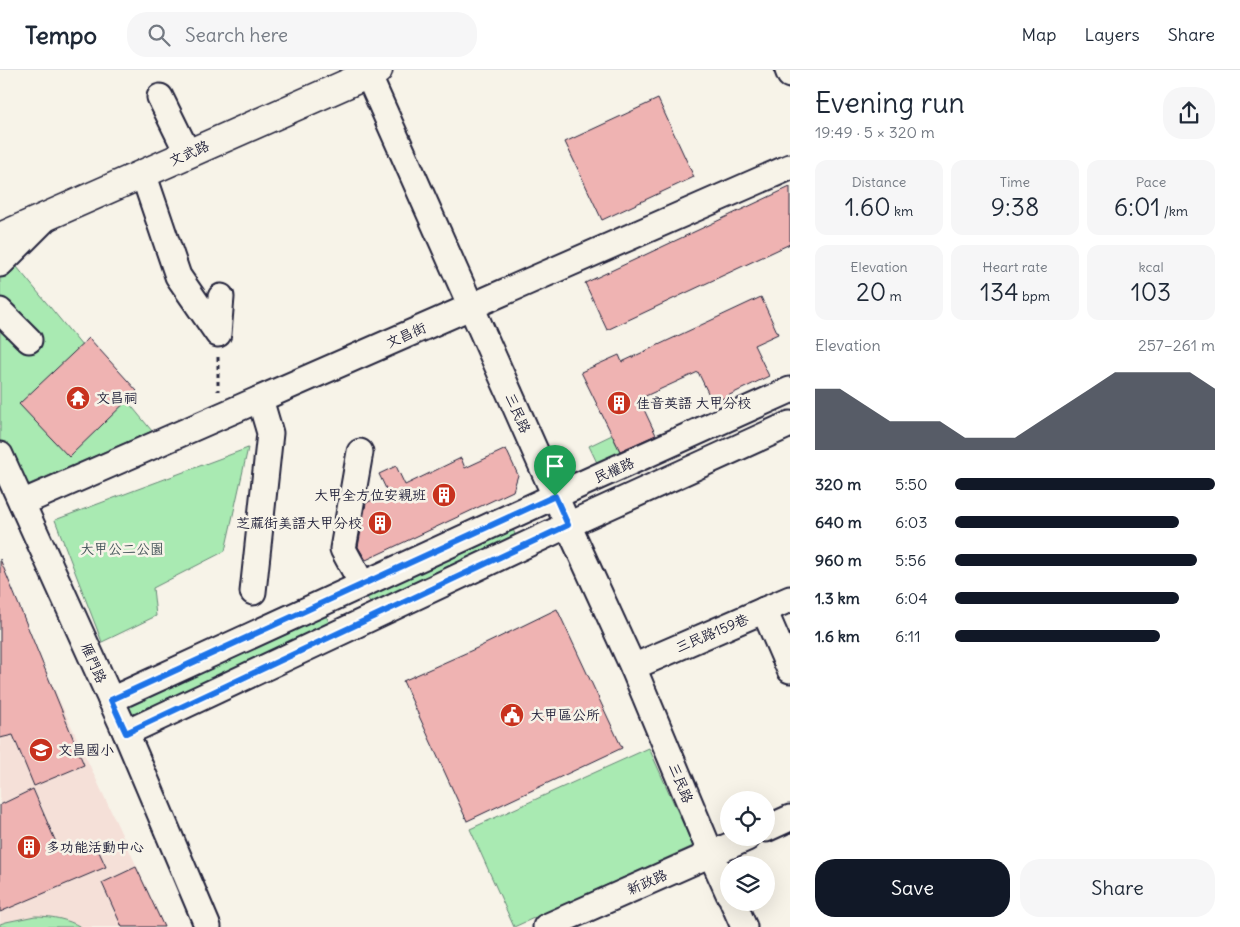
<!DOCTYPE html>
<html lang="en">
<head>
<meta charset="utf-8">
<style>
	:root { --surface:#fff; --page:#f6f6f7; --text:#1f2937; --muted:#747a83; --line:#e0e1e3; --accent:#111827 }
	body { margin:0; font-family:Delius,"LXGW WenKai TC",sans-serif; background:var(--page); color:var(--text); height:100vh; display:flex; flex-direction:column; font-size:19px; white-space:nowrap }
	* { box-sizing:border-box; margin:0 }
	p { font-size:16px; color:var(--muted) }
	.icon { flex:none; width:28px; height:28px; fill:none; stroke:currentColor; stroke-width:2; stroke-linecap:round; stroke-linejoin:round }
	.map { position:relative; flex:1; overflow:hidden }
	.sheet { display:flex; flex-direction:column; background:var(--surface); width:450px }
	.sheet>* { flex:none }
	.controls { position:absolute; left:720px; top:721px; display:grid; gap:10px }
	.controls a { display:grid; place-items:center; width:55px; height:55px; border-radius:50%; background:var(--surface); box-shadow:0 5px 20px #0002; font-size:25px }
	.pin { position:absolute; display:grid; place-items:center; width:42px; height:42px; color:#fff; margin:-51px -21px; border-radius:50% 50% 50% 0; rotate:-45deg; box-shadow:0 0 5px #0007 }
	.pin .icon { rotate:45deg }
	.round { display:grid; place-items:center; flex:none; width:52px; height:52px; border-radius:20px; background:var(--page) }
	.summary { display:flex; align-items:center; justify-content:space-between; height:85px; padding:0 25px }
	h1 { font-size:28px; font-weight:600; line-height:38px }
	.figures { display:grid; grid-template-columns:repeat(3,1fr); gap:8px; height:85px; padding:5px 25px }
	.figures div { display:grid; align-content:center; border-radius:12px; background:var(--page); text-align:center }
	.figures b { font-size:25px; font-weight:600 }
	.figures small { font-size:14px; font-weight:400 }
	.figures p { font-size:14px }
	.chart { height:140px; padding:10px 25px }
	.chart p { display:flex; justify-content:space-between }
	.chart svg { width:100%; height:90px; margin-top:5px; fill:var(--accent); opacity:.7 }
	.primary-button { display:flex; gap:10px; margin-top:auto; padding:10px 25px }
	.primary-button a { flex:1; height:58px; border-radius:20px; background:var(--accent); color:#fff; font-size:20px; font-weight:600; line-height:58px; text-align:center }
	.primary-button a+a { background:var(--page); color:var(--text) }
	ul { padding:0 25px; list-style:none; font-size:16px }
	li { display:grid; grid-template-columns:80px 60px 1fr; align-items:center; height:38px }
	li i { height:12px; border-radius:6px; background:var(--accent) }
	header { display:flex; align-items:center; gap:30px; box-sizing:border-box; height:70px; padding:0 25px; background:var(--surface); border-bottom:1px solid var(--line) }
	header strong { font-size:24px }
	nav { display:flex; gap:28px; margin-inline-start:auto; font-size:18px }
	.search { width:350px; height:45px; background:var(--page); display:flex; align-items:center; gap:12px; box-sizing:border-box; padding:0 18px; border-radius:20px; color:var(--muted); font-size:19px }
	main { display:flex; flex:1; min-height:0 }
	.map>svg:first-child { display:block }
	.built { fill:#f5e0d8 }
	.green { fill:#a9eab2; stroke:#668676 }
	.building { fill:#efb3b2; stroke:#22223b }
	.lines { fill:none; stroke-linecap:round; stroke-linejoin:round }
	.minor-casing { stroke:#22223b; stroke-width:29 }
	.major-casing { stroke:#22223b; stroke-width:31 }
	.path { stroke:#22223b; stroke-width:3; stroke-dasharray:4 4; stroke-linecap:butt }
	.minor { stroke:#f7f3e8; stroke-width:25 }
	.major { stroke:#f7f3e8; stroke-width:28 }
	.route-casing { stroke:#fff; stroke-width:10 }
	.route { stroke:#1a73e8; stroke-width:6 }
	.labels { text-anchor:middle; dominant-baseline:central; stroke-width:5; stroke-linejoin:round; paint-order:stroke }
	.street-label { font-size:14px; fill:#22223b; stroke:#f7f3e8 }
	.poi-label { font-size:14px; fill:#22223b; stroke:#f7f3e8; text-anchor:start }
	.park-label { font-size:14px; fill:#445459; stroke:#f7f3e8 }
</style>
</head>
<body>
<header>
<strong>Tempo</strong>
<div class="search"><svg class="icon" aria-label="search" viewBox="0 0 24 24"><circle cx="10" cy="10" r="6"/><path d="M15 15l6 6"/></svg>Search here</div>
<nav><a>Map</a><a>Layers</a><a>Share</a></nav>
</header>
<main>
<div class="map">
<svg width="790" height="857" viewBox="0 0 790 857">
	<rect width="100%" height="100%" fill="#f7f3e8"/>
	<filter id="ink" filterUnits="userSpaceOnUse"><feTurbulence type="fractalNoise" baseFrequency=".02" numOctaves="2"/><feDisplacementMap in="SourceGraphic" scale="10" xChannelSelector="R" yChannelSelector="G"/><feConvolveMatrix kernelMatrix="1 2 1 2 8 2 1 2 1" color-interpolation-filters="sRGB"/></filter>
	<g filter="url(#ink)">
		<!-- built -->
		<path class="built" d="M0 503 165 857H0Z"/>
		<!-- green -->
		<g class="green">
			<path d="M3 180 152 361 18 419 0 380V181Z"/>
			<path d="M612 365 623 388 600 399 589 376Z"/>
			<path d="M248 378 225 481 153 518 156 546 102 572 55 450Z"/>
			<path d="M510 453 519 473 374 541 364 521Z"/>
			<path d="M324 541 333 561 133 653 124 634Z"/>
			<path d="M649 678 693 776 514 857 470 759Z"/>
			<path d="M35 846C51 846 67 849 81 857H0V854L6 852Z"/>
		</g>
		<!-- building -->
		<g class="building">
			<path d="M658 29 694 107 602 150 565 72Z"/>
			<path d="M790 117V174L607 260 585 213Z"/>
			<path d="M761 227 778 264 754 275 769 306 713 333 698 302 639 329 656 365 620 381 581 302 619 285 622 292Z"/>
			<path d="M89 268 137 321 69 387 19 334Z"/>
			<path d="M506 379 518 405 513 421 366 490 358 477 366 433 388 423 379 404 396 396 405 415 461 388 465 398Z"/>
			<path d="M0 489 84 695 34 716 13 665 0 668Z"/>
			<path d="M557 539 622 678 467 751 403 611 477 578Z"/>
			<path d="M33 719 61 784 94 771 106 797 0 842V735Z"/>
			<path d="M136 797 164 857H122L102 813Z"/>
		</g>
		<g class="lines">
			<!-- minor casing -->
			<g class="minor-casing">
				<g id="minor">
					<path d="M366 0 568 455 633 597 711 784 729 824"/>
					<path d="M788 0 790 5"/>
					<path d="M160 27 188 84"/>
					<path d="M143 103 178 206 218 264 221 227"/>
					<path d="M0 194 46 148"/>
					<path d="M0 241 29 270"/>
					<path d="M360 382 343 479 362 514"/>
					<path d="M0 385 126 663 208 857"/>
					<path d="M22 433 790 97"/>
					<path d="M253 522 270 363 260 329"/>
					<path d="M764 540 790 600"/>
					<path d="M633 597 790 529"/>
					<path d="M111 630 555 426 790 320"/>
					<path d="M126 663 568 455 790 354"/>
					<path d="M766 759 790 748"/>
					<path d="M733 832 744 857"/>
					<path d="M546 857 747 768"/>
				</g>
			</g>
			<!-- major casing -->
			<g class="major-casing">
				<path id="major" d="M0 167 378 0"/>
			</g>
			<!-- path -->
			<path class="path" d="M218 287V321"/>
			<!-- minor -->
			<use href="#minor" class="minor"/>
			<!-- major -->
			<use href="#major" class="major"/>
		</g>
	</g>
	<g class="lines" filter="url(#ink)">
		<!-- route casing -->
		<g class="route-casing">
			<path id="route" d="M555 426 568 455 126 663 111 630Z"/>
		</g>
		<!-- route -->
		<use href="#route" class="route"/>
	</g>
	<!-- icons -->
	<defs>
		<g id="temple-disc" transform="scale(1.25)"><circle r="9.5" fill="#c8321e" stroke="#f7f3e8"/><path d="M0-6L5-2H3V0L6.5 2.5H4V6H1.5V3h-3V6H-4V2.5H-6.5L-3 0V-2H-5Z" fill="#fff"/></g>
		<g id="building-disc" transform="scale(1.25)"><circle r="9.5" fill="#c8321e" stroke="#f7f3e8"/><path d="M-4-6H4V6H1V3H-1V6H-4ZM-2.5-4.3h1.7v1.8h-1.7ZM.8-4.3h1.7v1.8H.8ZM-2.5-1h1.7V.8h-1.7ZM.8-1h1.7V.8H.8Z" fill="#fff"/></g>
		<g id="civic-disc" transform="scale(1.25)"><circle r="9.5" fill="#c8321e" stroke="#f7f3e8"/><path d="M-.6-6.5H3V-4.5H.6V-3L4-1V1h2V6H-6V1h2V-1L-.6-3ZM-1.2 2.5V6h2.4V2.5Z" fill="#fff"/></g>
		<g id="school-disc" transform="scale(1.25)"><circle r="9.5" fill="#c8321e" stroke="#f7f3e8"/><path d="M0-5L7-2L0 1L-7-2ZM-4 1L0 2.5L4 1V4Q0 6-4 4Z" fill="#fff"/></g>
	</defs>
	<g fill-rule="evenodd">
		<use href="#temple-disc" x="78" y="328"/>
		<use href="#building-disc" x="619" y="333"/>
		<use href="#building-disc" x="444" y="425"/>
		<use href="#building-disc" x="380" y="453"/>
		<use href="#civic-disc" x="512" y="645"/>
		<use href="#school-disc" x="41" y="680"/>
		<use href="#building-disc" x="29" y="777"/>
	</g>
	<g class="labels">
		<!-- street labels -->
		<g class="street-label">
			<text transform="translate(189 83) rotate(-24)">文武路</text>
			<text transform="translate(406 265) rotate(-24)">文昌街</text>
			<text transform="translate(518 343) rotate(66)">三民路</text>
			<text transform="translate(614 400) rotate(-24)">民權路</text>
			<text transform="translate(712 563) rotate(-23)">三民路159巷</text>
			<text transform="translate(94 593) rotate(66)">雁門路</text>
			<text transform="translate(681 713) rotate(68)">三民路</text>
			<text transform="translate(647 812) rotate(-24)">新政路</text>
		</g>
		<!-- poi labels -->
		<g class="poi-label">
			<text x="96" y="328">文昌祠</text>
			<text x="636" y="333">佳音英語 大甲分校</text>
			<text x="426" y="425" text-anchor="end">大甲全方位安親班</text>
			<text x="362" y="453" text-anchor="end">芝蔴街美語大甲分校</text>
			<text x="530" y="645">大甲區公所</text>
			<text x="58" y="680">文昌國小</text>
			<text x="46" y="777">多功能活動中心</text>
		</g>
		<!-- park labels -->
		<g class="park-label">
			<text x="122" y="479">大甲公二公園</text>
		</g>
	</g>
</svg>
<div class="controls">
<a><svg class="icon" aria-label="locate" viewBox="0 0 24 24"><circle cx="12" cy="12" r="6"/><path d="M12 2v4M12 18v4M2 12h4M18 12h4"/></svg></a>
<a><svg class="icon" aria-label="layers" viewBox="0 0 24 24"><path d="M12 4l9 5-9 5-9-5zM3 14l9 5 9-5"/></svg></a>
</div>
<div class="pin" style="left:555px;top:426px;background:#1e9e55"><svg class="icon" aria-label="arrive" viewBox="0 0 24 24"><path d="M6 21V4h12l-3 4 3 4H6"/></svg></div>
</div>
<section class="sheet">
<div class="summary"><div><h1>Evening run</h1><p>19:49 · 5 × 320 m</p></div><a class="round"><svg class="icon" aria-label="share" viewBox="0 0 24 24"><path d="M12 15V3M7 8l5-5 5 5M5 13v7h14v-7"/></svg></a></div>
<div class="figures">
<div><p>Distance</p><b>1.60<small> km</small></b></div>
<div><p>Time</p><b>9:38</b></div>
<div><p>Pace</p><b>6:01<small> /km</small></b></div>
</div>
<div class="figures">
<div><p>Elevation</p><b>20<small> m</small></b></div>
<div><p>Heart rate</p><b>134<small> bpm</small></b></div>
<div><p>kcal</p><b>103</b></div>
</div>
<div class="chart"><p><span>Elevation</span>257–261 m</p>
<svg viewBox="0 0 160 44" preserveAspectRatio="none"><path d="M0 44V14L10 14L20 22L30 30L40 30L50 30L60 38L70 38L80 38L90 30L100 22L110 14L120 6L130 6L140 6L150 6L160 14V44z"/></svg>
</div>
<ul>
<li><b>320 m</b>5:50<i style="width:100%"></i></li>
<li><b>640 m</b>6:03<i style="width:86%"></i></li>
<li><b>960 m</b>5:56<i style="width:93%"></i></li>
<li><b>1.3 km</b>6:04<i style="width:86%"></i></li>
<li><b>1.6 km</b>6:11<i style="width:79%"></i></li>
</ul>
<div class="primary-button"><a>Save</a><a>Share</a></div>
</section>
</main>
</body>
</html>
